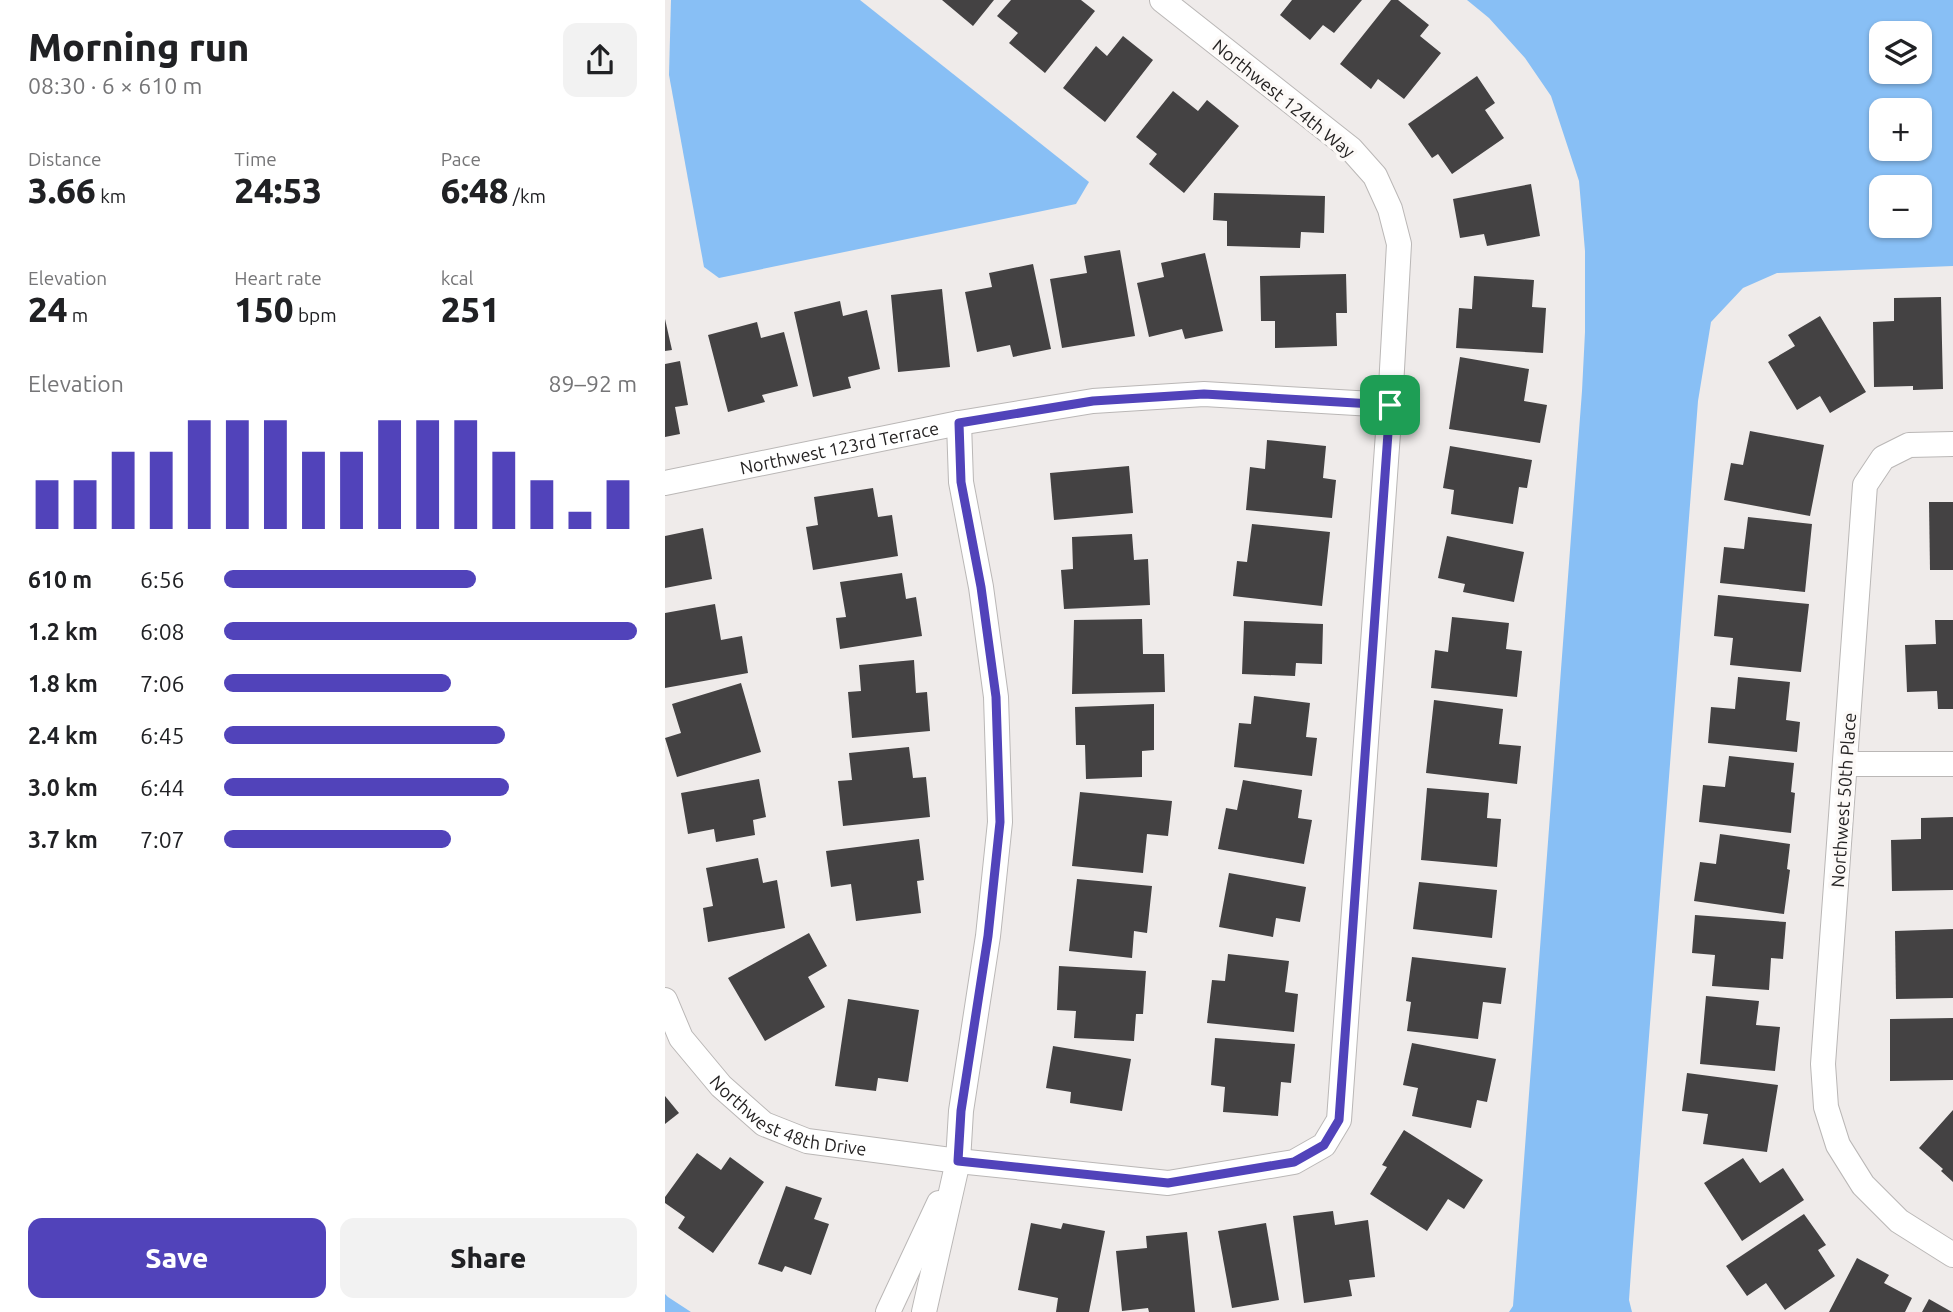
<!DOCTYPE html>
<html lang="en">
<head>
<meta charset="utf-8">
<style>
	:root { --surface:#fff; --page:#f2f2f2; --text:#202124; --muted:#757577; --accent:#5143ba }
	body { margin:0; font-family:Ubuntu,sans-serif; background:var(--page); color:var(--text); height:100vh; display:flex; flex-direction:column; font-size:26px; white-space:nowrap }
	* { box-sizing:border-box; margin:0 }
	p { font-size:23px; color:var(--muted) }
	.icon { flex:none; width:38px; height:38px; fill:none; stroke:currentColor; stroke-width:2; stroke-linecap:round; stroke-linejoin:round }
	.map { position:relative; flex:1; overflow:hidden }
	.panel { display:flex; flex-direction:column; background:var(--surface); width:665px }
	.panel>* { flex:none }
	.controls { position:absolute; left:1204px; top:21px; display:grid; gap:14px }
	.controls a { display:grid; place-items:center; width:63px; height:63px; border-radius:14px; background:var(--surface); box-shadow:0 2px 5px #0004; font-size:35px }
	.pin { position:absolute; display:grid; place-items:center; width:60px; height:60px; color:#fff; margin:-30px; border-radius:14px; box-shadow:0 4px 10px #0006 }
	.round { display:grid; place-items:center; flex:none; width:74px; height:74px; border-radius:14px; background:var(--page) }
	.summary { display:flex; align-items:center; justify-content:space-between; height:119px; padding:0 28px }
	h1 { font-size:38px; font-weight:800; line-height:52px }
	.stats { display:grid; grid-template-columns:repeat(3,1fr); gap:10px; height:119px; padding:7px 28px }
	.stats div { display:grid; align-content:center }
	.stats b { font-size:35px; font-weight:800 }
	.stats small { font-size:19px; font-weight:400 }
	.stats p { font-size:19px }
	.chart { height:196px; padding:14px 28px }
	.chart p { display:flex; justify-content:space-between }
	.chart svg { width:100%; height:126px; margin-top:7px; stroke:var(--accent); stroke-width:6 }
	.action { display:flex; gap:14px; margin-top:auto; padding:14px 28px }
	.action a { flex:1; height:80px; border-radius:14px; background:var(--accent); color:#fff; font-size:28px; font-weight:800; line-height:80px; text-align:center }
	.action a+a { background:var(--page); color:var(--text) }
	ul { padding:0 28px; list-style:none; font-size:23px }
	li { display:grid; grid-template-columns:112px 84px 1fr; align-items:center; height:52px }
	li i { height:18px; border-radius:9px; background:var(--accent) }
	main { display:flex; flex:1; min-height:0 }
	.map>svg:first-child { display:block }
	.water { fill:#88bff5; fill-rule:evenodd }
	.building { fill:#444243 }
	.lines { fill:none; stroke-linecap:round; stroke-linejoin:round }
	.minor-casing { stroke:#bab7b6; stroke-width:26 }
	.minor { stroke:#fff; stroke-width:24 }
	.route-casing { stroke:#fff; stroke-width:14 }
	.route { stroke:#5143ba; stroke-width:9 }
	.labels { text-anchor:middle; dominant-baseline:central; stroke-width:7; stroke-linejoin:round; paint-order:stroke }
	.street-label { font-size:18px; fill:#252323; stroke:#fcf9f7 }
</style>
</head>
<body>
<main>
<section class="panel">
<div class="summary"><div><h1>Morning run</h1><p>08:30 · 6 × 610 m</p></div><a class="round"><svg class="icon" aria-label="share" viewBox="0 0 24 24"><path d="M12 15V3M7 8l5-5 5 5M5 13v7h14v-7"/></svg></a></div>
<div class="stats">
<div><p>Distance</p><b>3.66<small> km</small></b></div>
<div><p>Time</p><b>24:53</b></div>
<div><p>Pace</p><b>6:48<small> /km</small></b></div>
</div>
<div class="stats">
<div><p>Elevation</p><b>24<small> m</small></b></div>
<div><p>Heart rate</p><b>150<small> bpm</small></b></div>
<div><p>kcal</p><b>251</b></div>
</div>
<div class="chart"><p><span>Elevation</span>89–92 m</p>
<svg viewBox="0 0 160 44" preserveAspectRatio="none"><path d="M5 44V27M15 44V27M25 44V17M35 44V17M45 44V6M55 44V6M65 44V6M75 44V17M85 44V17M95 44V6M105 44V6M115 44V6M125 44V17M135 44V27M145 44V38M155 44V27"/></svg>
</div>
<ul>
<li><b>610 m</b>6:56<i style="width:61%"></i></li>
<li><b>1.2 km</b>6:08<i style="width:100%"></i></li>
<li><b>1.8 km</b>7:06<i style="width:55%"></i></li>
<li><b>2.4 km</b>6:45<i style="width:68%"></i></li>
<li><b>3.0 km</b>6:44<i style="width:69%"></i></li>
<li><b>3.7 km</b>7:07<i style="width:55%"></i></li>
</ul>
<div class="action"><a>Save</a><a>Share</a></div>
</section>
<div class="map">
<svg width="1288" height="1312" viewBox="0 0 1288 1312">
	<rect width="100%" height="100%" fill="#efebea"/>
	<!-- water -->
	<g class="water">
		<path d="M6 0H195L424 182 411 204 54 278 39 267 4 75Z"/>
		<path d="M802 0H1288V266L1112 273 1078 288 1046 322 1033 401 967 1257 964 1300 967 1312H844L848 1306 917 391 920 332V251L914 181 886 96 860 58 824 18ZM1255 33V72H1216V33ZM1255 110V149H1216V110ZM1255 187V226H1216V187Z"/>
		<path d="M0 1294 3 1297 26 1312H0Z"/>
	</g>
	<!-- building -->
	<g class="building">
		<path d="M277 0H329L308 26Z"/>
		<path d="M346 0H416L430 11 380 73 344 43 353 33 332 16Z"/>
		<path d="M627 0H697L669 33 658 25 645 40 615 15Z"/>
		<path d="M726 0H733L764 25 755 36 776 53 739 99 713 79 706 89 675 64Z"/>
		<path d="M458 36 488 60 440 122 398 88 431 46 442 56Z"/>
		<path d="M812 76 830 103 820 110 839 138 787 174 773 154 767 158 743 124Z"/>
		<path d="M508 91 533 111 542 100 574 126 519 193 484 164 492 154 471 137Z"/>
		<path d="M866 184 875 236 822 246 819 234 795 238 788 199Z"/>
		<path d="M549 193 660 196 659 233 636 232 635 248 562 246V221L548 220Z"/>
		<path d="M455 250 470 336 397 348 385 279 422 273 419 256Z"/>
		<path d="M540 253 558 331 520 339 517 329 484 337 472 283 499 277 496 263Z"/>
		<path d="M368 264 386 349 348 357 345 345 312 352 300 292 327 287 324 273Z"/>
		<path d="M681 274 682 313H671L672 346 610 348V321H596L595 276Z"/>
		<path d="M809 276 869 280 867 307 881 308 878 353 791 348 794 308 807 309Z"/>
		<path d="M277 289 285 367 233 372 226 295Z"/>
		<path d="M1276 297 1278 389 1248 390V386L1209 387 1208 322 1229 321V298Z"/>
		<path d="M175 301 178 316 202 310 215 369 183 377 186 388 148 397 129 312Z"/>
		<path d="M1155 316 1201 392 1165 413 1155 396 1132 410 1103 362 1130 346 1123 335Z"/>
		<path d="M0 319 7 350 0 351Z"/>
		<path d="M92 322 96 338 119 332 133 386 97 395 100 402 63 412 43 335Z"/>
		<path d="M795 357 864 369 859 401 882 405 875 443 784 429Z"/>
		<path d="M15 361 23 405 10 407 15 434 0 437V364Z"/>
		<path d="M1085 431 1159 445 1145 516 1059 500 1066 463 1078 465Z"/>
		<path d="M602 440 661 446 658 478 671 480 667 518 581 510 585 467 600 469Z"/>
		<path d="M785 446 867 460 862 488 854 487 848 524 786 514 789 490 778 488Z"/>
		<path d="M464 466 468 513 389 520 385 473Z"/>
		<path d="M208 488 213 517 227 515 233 556 148 570 141 527 153 525 149 497Z"/>
		<path d="M1264 502H1288V570H1265Z"/>
		<path d="M1083 517 1147 524 1140 592 1055 583 1059 547 1079 549Z"/>
		<path d="M587 524 665 532 657 606 568 596 572 561 582 562Z"/>
		<path d="M38 528 47 579 0 588V536Z"/>
		<path d="M467 534 469 560 483 559 485 605 399 609 396 570 408 569 407 537Z"/>
		<path d="M782 536 859 552 849 602 798 592 800 584 773 578Z"/>
		<path d="M237 573 241 599 251 597 257 636 175 649 171 618 181 617 175 582Z"/>
		<path d="M1053 595 1144 604 1136 672 1065 665 1068 638 1049 636Z"/>
		<path d="M50 604 56 640 77 636 83 673 0 688V613Z"/>
		<path d="M787 617 844 623 841 649 857 651 852 697 766 688 770 650 783 652Z"/>
		<path d="M477 619 478 654H499L500 692 407 694 409 620Z"/>
		<path d="M1270 620H1288V709H1273L1272 691 1242 692 1240 645 1271 644Z"/>
		<path d="M579 621 658 624 657 664 631 663 630 676 577 674Z"/>
		<path d="M249 660 251 693 262 692 265 731 187 738 183 692 196 691 194 665Z"/>
		<path d="M1073 677 1125 682 1121 720 1135 722 1132 752 1043 743 1046 707 1070 709Z"/>
		<path d="M76 683 96 752 12 777 0 738 16 733 7 704Z"/>
		<path d="M589 696 645 703 641 737 652 738 647 776 569 767 574 723 586 724Z"/>
		<path d="M769 700 838 709 834 744 856 746 852 784 761 773Z"/>
		<path d="M489 704V750L477 751V777L421 779 420 745H411L410 707Z"/>
		<path d="M244 747 248 778 261 777 265 817 178 826 173 781 187 780 184 753Z"/>
		<path d="M1064 756 1129 763 1126 792 1130 793 1126 833 1034 822 1038 785 1060 787Z"/>
		<path d="M94 779 101 817 88 820 90 835 51 842 49 829 23 834 16 793Z"/>
		<path d="M578 780 637 790 633 818 647 820 639 864 553 849 561 808 572 810Z"/>
		<path d="M762 788 824 793 822 818 836 819 832 867 756 860Z"/>
		<path d="M415 792 507 801 503 836 482 834 478 873 407 866Z"/>
		<path d="M1288 817V890L1227 891 1226 840 1256 839V818Z"/>
		<path d="M1055 834 1125 844 1122 869 1125 870 1119 914 1029 901 1035 862 1051 864Z"/>
		<path d="M254 839 259 880 252 881 256 913 191 921 186 884 166 887 161 851Z"/>
		<path d="M93 858 98 883 112 880 120 928 43 942 38 908 48 906 41 868Z"/>
		<path d="M564 873 641 887 635 922 611 918 608 937 554 927Z"/>
		<path d="M412 879 487 886 482 933 469 931 467 958 404 951Z"/>
		<path d="M754 882 832 890 827 938 748 929Z"/>
		<path d="M1030 915 1121 922 1118 959 1106 958 1104 990 1047 986 1050 955 1027 953Z"/>
		<path d="M1288 929V998L1231 999 1230 931Z"/>
		<path d="M144 933 162 966 143 977 160 1007 100 1041 63 978Z"/>
		<path d="M563 954 624 961 620 992 633 994 629 1032 542 1023 547 980 560 981Z"/>
		<path d="M747 957 841 968 836 1004 818 1002 813 1039 742 1031 746 1002 741 1001Z"/>
		<path d="M394 966 481 971 478 1014H471L469 1041 409 1038 411 1011 392 1010Z"/>
		<path d="M1041 996 1094 1001 1091 1025 1115 1027 1110 1071 1035 1064Z"/>
		<path d="M183 999 254 1010 243 1082 213 1078 211 1091 170 1086Z"/>
		<path d="M1288 1018V1080L1225 1081V1019Z"/>
		<path d="M550 1038 630 1044 626 1083 616 1082 613 1116 558 1112 560 1087 546 1085Z"/>
		<path d="M747 1043 831 1059 822 1102 812 1100 806 1128 747 1116 753 1088 738 1085Z"/>
		<path d="M388 1046 466 1059 457 1111 405 1103 406 1092 381 1088Z"/>
		<path d="M1022 1073 1113 1085 1102 1152 1038 1144 1043 1114 1017 1111Z"/>
		<path d="M0 1096 14 1113 0 1124Z"/>
		<path d="M1288 1110V1182L1276 1171 1278 1169 1254 1148Z"/>
		<path d="M739 1130 818 1180 799 1209 783 1199 762 1231 705 1194 722 1167 717 1165Z"/>
		<path d="M32 1153 56 1170 65 1157 99 1182 48 1253 13 1228 20 1217 0 1203V1197Z"/>
		<path d="M1078 1158 1095 1183 1118 1168 1139 1200 1077 1241 1039 1183Z"/>
		<path d="M121 1186 157 1198 149 1219 164 1224 146 1275 120 1266 117 1272 93 1264Z"/>
		<path d="M668 1211 670 1225 703 1220 710 1277 684 1280 687 1296 639 1303 628 1216Z"/>
		<path d="M1139 1214 1161 1245 1153 1250 1170 1276 1120 1310 1101 1283 1082 1296 1061 1266Z"/>
		<path d="M366 1223 396 1229 398 1223 440 1231 424 1312H391L393 1298 353 1290Z"/>
		<path d="M601 1223 614 1300 567 1308 553 1231Z"/>
		<path d="M522 1232 530 1312H484L483 1308 457 1311 451 1251 482 1248 481 1236Z"/>
		<path d="M1192 1258 1224 1275 1219 1283 1247 1298 1240 1312H1164Z"/>
		<path d="M1264 1299 1287 1312H1257Z"/>
	</g>
	<g class="lines">
		<!-- minor casing -->
		<g class="minor-casing">
			<g id="minor">
				<path d="M1288 444 1244 445 1218 458 1200 485 1158 1064 1161 1107 1173 1145 1198 1185 1234 1221 1288 1255"/>
				<path id="s1" d="M0 483 294 423 428 401 539 394 725 405"/>
				<path d="M1181 764H1288"/>
				<path id="s2" d="M0 1000 16 1038 56 1086 99 1124 142 1141 293 1161 503 1183 629 1162 659 1145 674 1120 725 405 734 244 725 209 710 176 686 149 497 0"/>
				<path d="M223 1312 274 1203"/>
				<path d="M259 1312 293 1161 296 1111 323 936 335 822 331 697 316 587 296 482 294 423"/>
			</g>
		</g>
		<!-- minor -->
		<use href="#minor" class="minor"/>
	</g>
	<g class="lines">
		<!-- route casing -->
		<g class="route-casing">
			<path id="route" d="M539 394 725 405 674 1120 659 1145 629 1162 503 1183 293 1161 296 1111 323 936 335 822 331 697 316 587 296 482 294 423 428 401Z"/>
		</g>
		<!-- route -->
		<use href="#route" class="route"/>
	</g>
	<g class="labels">
		<!-- street labels -->
		<g class="street-label">
			<text transform="translate(619 98) rotate(39)">Northwest 124th Way</text>
			<text stroke="none"><textPath href="#s1" startOffset="178">Northwest 123rd Terrace</textPath></text>
			<text transform="translate(1178 800) rotate(-86)">Northwest 50th Place</text>
			<text stroke="none"><textPath href="#s2" startOffset="180">Northwest 48th Drive</textPath></text>
		</g>
	</g>
</svg>
<div class="controls">
<a><svg class="icon" aria-label="layers" viewBox="0 0 24 24"><path d="M12 4l9 5-9 5-9-5zM3 14l9 5 9-5"/></svg></a>
<a>+</a>
<a>−</a>
</div>
<div class="pin" style="left:725px;top:405px;background:#1e9e55"><svg class="icon" aria-label="arrive" viewBox="0 0 24 24"><path d="M6 21V4h12l-3 4 3 4H6"/></svg></div>
</div>
</main>
</body>
</html>
